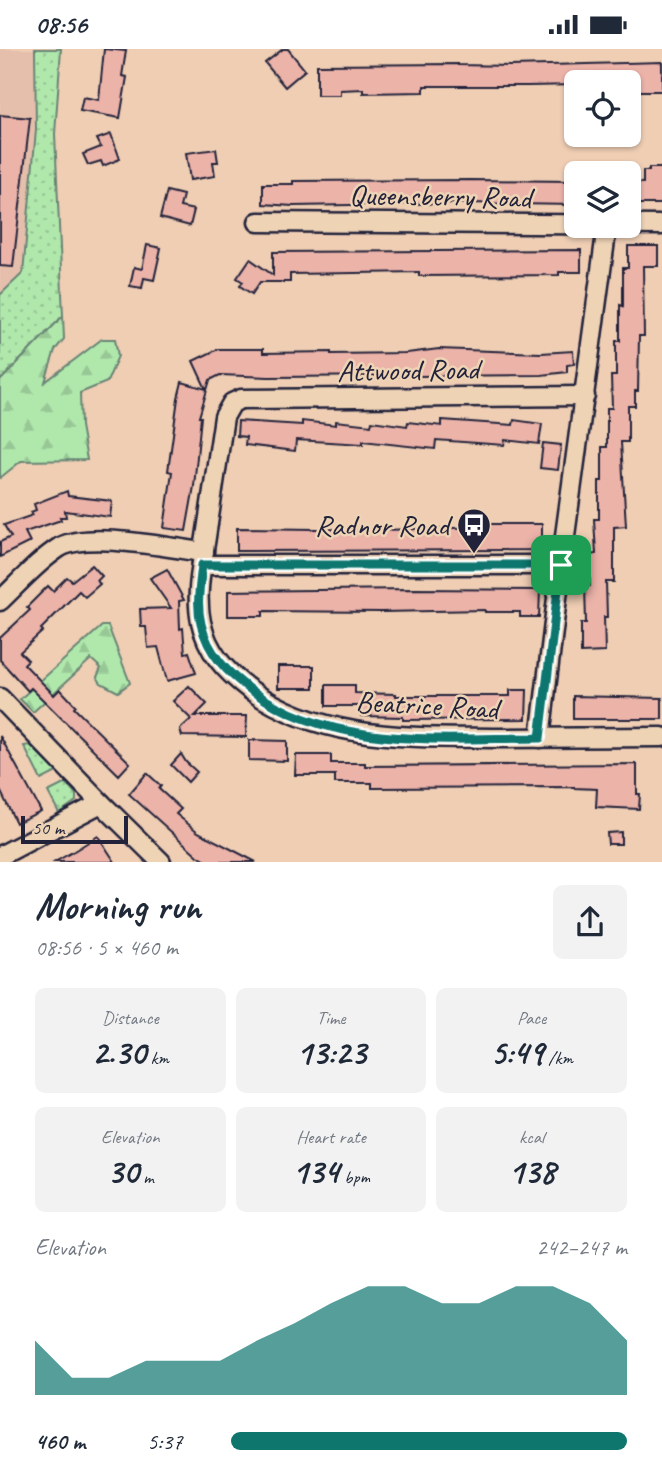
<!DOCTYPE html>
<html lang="en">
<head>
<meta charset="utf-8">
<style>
	:root { --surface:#fff; --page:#f2f2f3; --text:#1f2937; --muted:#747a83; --accent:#0f766e }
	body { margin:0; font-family:Caveat,sans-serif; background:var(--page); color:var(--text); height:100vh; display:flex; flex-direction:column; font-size:26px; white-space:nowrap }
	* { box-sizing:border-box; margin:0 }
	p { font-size:23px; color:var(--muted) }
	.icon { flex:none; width:38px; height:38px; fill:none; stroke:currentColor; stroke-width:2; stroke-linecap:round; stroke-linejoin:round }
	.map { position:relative; height:813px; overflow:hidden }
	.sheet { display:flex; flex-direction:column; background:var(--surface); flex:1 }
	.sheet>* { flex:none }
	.fabs { position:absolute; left:564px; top:21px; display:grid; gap:14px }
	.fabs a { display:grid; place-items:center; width:77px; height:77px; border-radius:10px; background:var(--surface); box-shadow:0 2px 5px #0004; font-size:35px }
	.scale { position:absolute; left:21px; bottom:18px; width:107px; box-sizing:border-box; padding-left:7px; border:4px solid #22223b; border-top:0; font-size:19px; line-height:24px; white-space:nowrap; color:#22223b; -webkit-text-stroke:5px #eed3b5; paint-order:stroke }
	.pin { position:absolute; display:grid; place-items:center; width:60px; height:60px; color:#fff; margin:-30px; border-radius:14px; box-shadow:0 4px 10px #0006 }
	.round { display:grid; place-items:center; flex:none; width:74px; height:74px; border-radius:10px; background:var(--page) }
	.summary { display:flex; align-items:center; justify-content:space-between; height:119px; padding:0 35px }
	h1 { font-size:38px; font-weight:700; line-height:52px }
	.figures { display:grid; grid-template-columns:repeat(3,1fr); gap:10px; height:119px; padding:7px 35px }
	.figures div { display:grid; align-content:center; border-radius:10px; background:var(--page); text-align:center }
	.figures b { font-size:35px; font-weight:700 }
	.figures small { font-size:19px; font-weight:400 }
	.figures p { font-size:19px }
	.chart { height:196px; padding:14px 35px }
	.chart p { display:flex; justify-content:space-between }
	.chart svg { width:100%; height:126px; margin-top:7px; fill:var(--accent); opacity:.7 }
	ul { padding:0 35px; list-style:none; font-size:23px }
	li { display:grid; grid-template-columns:112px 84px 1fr; align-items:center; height:52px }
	li i { height:18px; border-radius:9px; background:var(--accent) }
	.status { display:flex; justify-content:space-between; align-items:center; height:49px; padding:0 35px; background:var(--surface); direction:ltr }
	.status svg { height:19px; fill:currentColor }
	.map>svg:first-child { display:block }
	.built { fill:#e6bfac }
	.grass { fill:url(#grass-dots); stroke:#698574; stroke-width:2 }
	.forest { fill:url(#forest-firs); stroke:#698574; stroke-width:2 }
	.building { fill:#ecb3a9; stroke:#22223b; stroke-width:2 }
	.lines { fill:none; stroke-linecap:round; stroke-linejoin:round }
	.minor-casing { stroke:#22223b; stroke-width:23 }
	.minor { stroke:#eed3b5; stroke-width:18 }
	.route-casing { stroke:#fff; stroke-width:14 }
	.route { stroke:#0f766e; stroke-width:9 }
	.labels { text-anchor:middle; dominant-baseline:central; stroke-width:5; stroke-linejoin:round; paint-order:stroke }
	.street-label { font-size:30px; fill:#22223b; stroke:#eed3b5 }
	.poi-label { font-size:30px; fill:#22223b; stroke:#eed3b5; text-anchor:end }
</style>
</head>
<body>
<div class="status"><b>08:56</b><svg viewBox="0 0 49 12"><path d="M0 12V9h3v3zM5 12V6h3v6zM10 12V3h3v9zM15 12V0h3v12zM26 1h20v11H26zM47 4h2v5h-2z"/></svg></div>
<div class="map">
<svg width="662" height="813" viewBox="0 0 662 813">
	<defs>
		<pattern id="grass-dots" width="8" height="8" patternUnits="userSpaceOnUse" patternTransform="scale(1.75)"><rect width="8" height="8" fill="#b0e8ac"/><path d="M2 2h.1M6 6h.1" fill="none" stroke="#97c795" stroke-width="1.8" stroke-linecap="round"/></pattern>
		<pattern id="forest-firs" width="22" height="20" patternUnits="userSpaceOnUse" patternTransform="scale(1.75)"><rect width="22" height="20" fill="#b0e8ac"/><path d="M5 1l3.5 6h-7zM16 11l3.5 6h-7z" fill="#97c795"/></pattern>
	</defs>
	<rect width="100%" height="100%" fill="#efceb4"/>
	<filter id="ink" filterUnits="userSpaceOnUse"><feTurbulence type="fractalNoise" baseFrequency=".0143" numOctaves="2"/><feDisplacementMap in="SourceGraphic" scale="14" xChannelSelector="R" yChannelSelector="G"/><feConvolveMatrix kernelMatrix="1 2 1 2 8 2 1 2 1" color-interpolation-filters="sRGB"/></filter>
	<g filter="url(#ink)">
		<!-- built -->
		<path class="built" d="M0 0H35L36 80 23 224 0 246Z"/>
		<!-- grass -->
		<g class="grass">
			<path d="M35 0H61L55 85 63 267 0 332V246L23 224 36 81Z"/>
			<path d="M30 696 57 723 41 731 24 697Z"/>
			<path d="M66 734 76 745V752L59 764 48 743Z"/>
		</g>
		<!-- forest -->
		<g class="forest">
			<path d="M63 267 64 290 55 301 45 333 102 290H115L118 307 107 333 80 344 81 377 87 411 21 412 0 429V332Z"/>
			<path d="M102 577H108L130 634 118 643 101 634 97 628 101 619 91 610 33 663 20 650Z"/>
		</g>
		<!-- building -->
		<g class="building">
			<path d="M104 0 126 2 122 27 127 28 120 69 80 62 83 48 99 51Z"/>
			<path d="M283 0H288L305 21 285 38 265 14Z"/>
			<path d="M662 13V42H632V33H576V36L528 37H424V43L363 44V40L340 41V46H317V16L458 15V16L511 17Z"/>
			<path d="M0 66 30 69 13 218 0 217Z"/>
			<path d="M111 85 120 110 103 117 101 112 88 116 83 105 101 98 97 90Z"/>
			<path d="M216 100 218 113H213L215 127 190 131 186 104Z"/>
			<path d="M649 119H662V155H628V133L643 134V122H649Z"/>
			<path d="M471 131 574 132V156L466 154 293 157 263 155V135H293V132Z"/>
			<path d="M167 142 183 146 180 158 194 161 190 177 160 169Z"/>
			<path d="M147 196 161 199 154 231 144 229 142 239 130 237 134 218 142 220Z"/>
			<path d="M628 197H658V217H643L644 287H639L638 342H635V357H628V393H621L626 477 614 478V533H606L607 568H604L605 603 581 604V574H586L585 537H590L589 506 596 505 594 470H599V432H602V398H607V359H612L611 327H616V292H620V256L623 257V219H628Z"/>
			<path d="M581 201V223H559V226L419 227V223L290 225V233H260L252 245 240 237 243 233 237 229 250 210 273 226V203Z"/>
			<path d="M218 300H263V304L331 303V305L407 304 439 300 541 304 573 302 574 315 567 316V323L541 326 268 328 220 326 210 331 199 368H201L194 437 186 482 164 479 172 423 168 422 178 349 182 333 206 340 193 312Z"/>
			<path d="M442 371 513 376 514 371 542 375 539 395 505 391 504 396 436 391 435 400 363 392V395L296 391 295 402 245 396 246 388 237 387 238 372 302 376V372L336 376V372L371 376 372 372 407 377 408 373 442 377Z"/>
			<path d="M543 394 561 396 558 421 540 419Z"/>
			<path d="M67 442 68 447 112 452 110 468 65 462 66 468H60L61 471 25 483 30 493 0 508V493L11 488 4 476 33 466 31 463 36 461 34 455Z"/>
			<path d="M487 475H542V501L237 502V479L383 481 487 478Z"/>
			<path d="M92 516 102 527 97 532 100 535 85 548 79 542 41 580 43 582 20 603 28 611 24 615 54 646 60 640 76 657 74 659 130 714 119 726 31 639 28 642 0 611V589L30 561 27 558 48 537 53 542 67 528 72 532Z"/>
			<path d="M167 520 184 551 179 552 180 580 183 579 185 604 189 603 196 624 167 632 158 598 148 599 146 578H141L140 560 171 559 150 529Z"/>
			<path d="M414 540 540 541 539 568H520V563H485V561L381 563 263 562V567H228V542Z"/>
			<rect x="278" y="617" width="36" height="22"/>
			<path d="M326 636H355V644L396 645V647H510V641H527L526 670 403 671V668L361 667V657H326Z"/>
			<path d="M189 637 207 655 195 667H247L246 688 182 687 180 680 191 670 173 652Z"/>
			<path d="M573 647 662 649V670H573Z"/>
			<path d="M0 687 41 762 16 774 0 741Z"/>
			<path d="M249 691 287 692V712L249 711Z"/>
			<path d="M181 705 186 713 197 723 188 733 171 716Z"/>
			<path d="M296 706H331V714H365V717L637 715V745H640L639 760 596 758 597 740 574 739V738L372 739V734H335V726H295Z"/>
			<path d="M147 724 161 737 159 740 181 760 176 765 198 783 256 813H208L198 807 129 745Z"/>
			<path d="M621 783V795H608L607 784Z"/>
			<path d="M98 787 115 813H55L74 802Z"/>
		</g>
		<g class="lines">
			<!-- minor casing -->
			<g class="minor-casing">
				<g id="minor">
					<path d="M258 173 662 176"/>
					<path d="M585 347 241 350 232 354 224 368C218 408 212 448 206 488 202 515 195 546 201 573 207 602 225 622 249 640 322 693 411 688 498 689 553 689 607 688 662 688"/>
					<path d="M202 516H561"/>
					<path d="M0 552C19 534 38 512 60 498 89 482 170 499 204 503"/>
					<path d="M0 649 102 755 161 813"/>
					<path d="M540 689 561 516 607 177"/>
					<path d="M0 807 101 754"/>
				</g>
			</g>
			<!-- minor -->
			<use href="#minor" class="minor"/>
		</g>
	</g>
	<g class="lines" filter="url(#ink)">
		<!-- route casing -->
		<g class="route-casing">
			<path id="route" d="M202 516H561L540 689C443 689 333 702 251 641 227 624 208 604 201 575 196 555 200 536 202 516Z"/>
		</g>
		<!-- route -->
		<use href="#route" class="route"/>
	</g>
	<!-- icons -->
	<defs>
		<g id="bus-pin" transform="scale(1.75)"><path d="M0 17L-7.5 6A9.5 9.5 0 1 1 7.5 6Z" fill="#22223b" stroke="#eed3b5"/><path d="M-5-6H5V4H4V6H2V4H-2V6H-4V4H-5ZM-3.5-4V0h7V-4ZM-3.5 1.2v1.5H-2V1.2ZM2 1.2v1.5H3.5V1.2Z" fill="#fff"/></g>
	</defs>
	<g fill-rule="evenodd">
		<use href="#bus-pin" x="474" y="476"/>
	</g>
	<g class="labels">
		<!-- street labels -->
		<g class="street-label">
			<text transform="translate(440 147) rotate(1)">Queensberry Road</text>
			<text transform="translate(408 321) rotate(-1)">Attwood Road</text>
			<text transform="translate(427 656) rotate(3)">Beatrice Road</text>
		</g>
		<!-- poi labels -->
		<g class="poi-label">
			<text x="449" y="476">Radnor Road</text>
		</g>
	</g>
</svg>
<div class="fabs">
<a><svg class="icon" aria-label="locate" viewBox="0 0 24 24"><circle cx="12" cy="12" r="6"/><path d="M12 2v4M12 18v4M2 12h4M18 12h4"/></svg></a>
<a><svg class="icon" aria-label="layers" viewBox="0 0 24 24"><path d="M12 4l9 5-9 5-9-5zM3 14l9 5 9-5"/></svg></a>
</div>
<div class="scale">50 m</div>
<div class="pin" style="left:561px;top:516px;background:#1e9e55"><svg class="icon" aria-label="arrive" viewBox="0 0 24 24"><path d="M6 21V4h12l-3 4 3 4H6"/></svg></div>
</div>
<section class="sheet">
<div class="summary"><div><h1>Morning run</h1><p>08:56 · 5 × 460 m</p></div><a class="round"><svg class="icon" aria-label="share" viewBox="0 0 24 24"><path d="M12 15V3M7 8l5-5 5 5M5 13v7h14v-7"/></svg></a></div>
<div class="figures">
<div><p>Distance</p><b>2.30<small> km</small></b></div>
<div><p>Time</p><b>13:23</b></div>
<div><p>Pace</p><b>5:49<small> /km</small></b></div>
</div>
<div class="figures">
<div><p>Elevation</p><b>30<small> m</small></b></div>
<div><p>Heart rate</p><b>134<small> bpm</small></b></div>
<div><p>kcal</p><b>138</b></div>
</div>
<div class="chart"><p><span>Elevation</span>242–247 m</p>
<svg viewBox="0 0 160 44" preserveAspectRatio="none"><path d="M0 44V25L10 38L20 38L30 32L40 32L50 32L60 25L70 19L80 12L90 6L100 6L110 12L120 12L130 6L140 6L150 12L160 25V44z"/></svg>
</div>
<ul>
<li><b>460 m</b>5:37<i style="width:100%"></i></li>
</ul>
</section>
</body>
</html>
